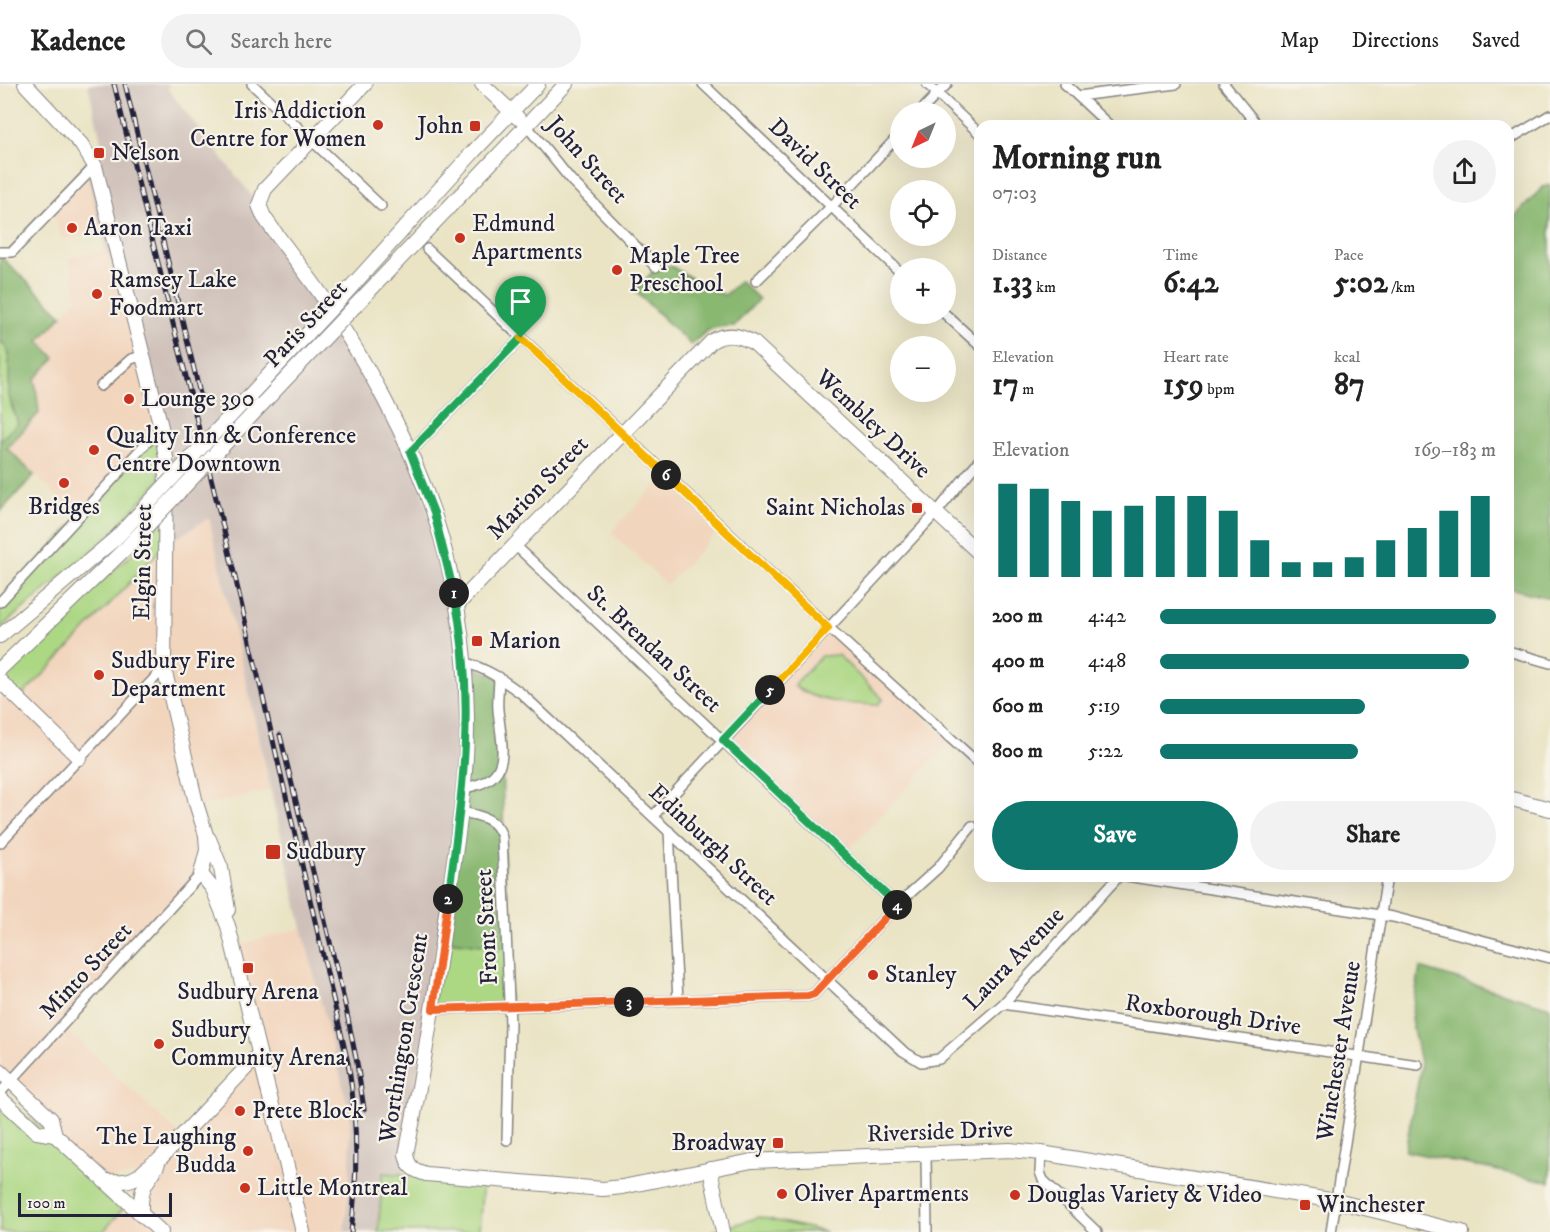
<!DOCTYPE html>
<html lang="en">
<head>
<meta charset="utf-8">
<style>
	:root { --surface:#fff; --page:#f2f2f2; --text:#222; --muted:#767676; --line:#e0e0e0; --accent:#0f766e }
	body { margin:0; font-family:"IM FELL DW Pica",serif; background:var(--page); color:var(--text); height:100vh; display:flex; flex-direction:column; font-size:22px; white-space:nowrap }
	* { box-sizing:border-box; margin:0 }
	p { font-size:20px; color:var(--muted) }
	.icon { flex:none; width:33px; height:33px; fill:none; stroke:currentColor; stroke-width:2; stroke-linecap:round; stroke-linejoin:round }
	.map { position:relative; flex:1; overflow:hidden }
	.side { position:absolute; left:974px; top:36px; width:540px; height:762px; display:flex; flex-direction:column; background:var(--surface); border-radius:18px; box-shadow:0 6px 24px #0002 }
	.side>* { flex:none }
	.needle { width:39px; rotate:223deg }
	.fabs { position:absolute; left:890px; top:18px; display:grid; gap:12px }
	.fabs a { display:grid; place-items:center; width:66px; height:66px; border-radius:50%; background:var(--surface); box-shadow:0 6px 24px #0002; font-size:30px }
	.scale { position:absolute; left:18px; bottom:15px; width:154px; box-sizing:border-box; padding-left:6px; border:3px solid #22223b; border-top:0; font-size:16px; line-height:21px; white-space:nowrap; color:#22223b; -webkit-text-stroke:4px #f7f3e8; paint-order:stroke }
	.pin { position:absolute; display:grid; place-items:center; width:51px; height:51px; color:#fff; margin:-62px -26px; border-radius:50% 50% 50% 0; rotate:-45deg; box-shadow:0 0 6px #0007 }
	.pin .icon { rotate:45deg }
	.km { position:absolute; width:30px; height:30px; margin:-15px; border-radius:50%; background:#222; color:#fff; font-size:16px; line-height:30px; text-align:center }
	.round { display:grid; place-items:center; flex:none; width:63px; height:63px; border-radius:32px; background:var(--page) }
	.summary { display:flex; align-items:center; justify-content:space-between; height:102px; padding:0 18px }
	h1 { font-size:33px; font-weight:800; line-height:45px }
	.stats { display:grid; grid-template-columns:repeat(3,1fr); gap:9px; height:102px; padding:6px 18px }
	.stats div { display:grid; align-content:center }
	.stats b { font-size:30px; font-weight:800 }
	.stats small { font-size:16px; font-weight:400 }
	.stats p { font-size:16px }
	.chart { height:168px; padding:12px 18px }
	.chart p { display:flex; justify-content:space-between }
	.chart svg { width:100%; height:108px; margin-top:6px; stroke:var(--accent); stroke-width:6 }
	.cta { display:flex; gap:12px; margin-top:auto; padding:12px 18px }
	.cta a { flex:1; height:69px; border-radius:36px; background:var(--accent); color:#fff; font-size:24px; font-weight:800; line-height:69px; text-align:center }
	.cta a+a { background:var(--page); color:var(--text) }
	ul { padding:0 18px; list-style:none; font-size:20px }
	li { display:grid; grid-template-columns:96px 72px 1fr; align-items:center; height:45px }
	li i { height:15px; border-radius:8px; background:var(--accent) }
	header { display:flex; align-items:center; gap:36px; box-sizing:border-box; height:84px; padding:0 30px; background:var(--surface); border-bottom:2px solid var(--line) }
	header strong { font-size:28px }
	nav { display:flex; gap:33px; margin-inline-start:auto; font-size:21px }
	.search { width:420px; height:54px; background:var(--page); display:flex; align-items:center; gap:15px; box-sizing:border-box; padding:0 21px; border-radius:33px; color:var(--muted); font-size:22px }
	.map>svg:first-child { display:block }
	.built { fill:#f2d5bd }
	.industrial { fill:#cfc1ba }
	.green { fill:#acd783; stroke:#677c5f; stroke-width:1.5 }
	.forest { fill:#89b871; stroke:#566d56; stroke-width:1.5 }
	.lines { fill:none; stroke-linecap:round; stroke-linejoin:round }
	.street-casing { stroke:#868380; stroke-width:12 }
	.secondary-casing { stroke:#868380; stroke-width:16 }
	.street { stroke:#fff; stroke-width:9 }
	.secondary { stroke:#fff; stroke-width:14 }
	.rail-casing { stroke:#22223b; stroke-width:5 }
	.rail { stroke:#f7f3e8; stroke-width:3; stroke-dasharray:9; stroke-linecap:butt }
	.secondary-bridge-casing { stroke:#868380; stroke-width:16; stroke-linecap:butt }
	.secondary-bridge { stroke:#fff; stroke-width:14 }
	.split-1-casing { stroke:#fff; stroke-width:12 }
	.split-2-casing { stroke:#fff; stroke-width:12 }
	.split-3-casing { stroke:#fff; stroke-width:12 }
	.split-4-casing { stroke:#fff; stroke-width:12 }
	.split-5-casing { stroke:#fff; stroke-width:12 }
	.split-6-casing { stroke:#fff; stroke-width:12 }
	.split-7-casing { stroke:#fff; stroke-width:12 }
	.split-1 { stroke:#22a559; stroke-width:8 }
	.split-2 { stroke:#22a559; stroke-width:8 }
	.split-3 { stroke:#f0652b; stroke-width:8 }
	.split-4 { stroke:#f0652b; stroke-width:8 }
	.split-5 { stroke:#22a559; stroke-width:8 }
	.split-6 { stroke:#f5b400; stroke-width:8 }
	.split-7 { stroke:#f5b400; stroke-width:8 }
	.poi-dot { fill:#c8321e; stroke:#f7f3e8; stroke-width:2 }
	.labels { text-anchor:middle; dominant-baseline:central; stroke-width:4.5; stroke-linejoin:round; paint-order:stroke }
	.poi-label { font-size:24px; fill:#22223b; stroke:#f7f3e8; text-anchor:start }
	.street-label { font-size:24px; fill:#22223b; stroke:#f7f3e8 }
</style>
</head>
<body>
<header>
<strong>Kadence</strong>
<div class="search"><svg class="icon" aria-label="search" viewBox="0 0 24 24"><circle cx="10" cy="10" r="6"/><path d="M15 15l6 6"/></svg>Search here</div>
<nav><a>Map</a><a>Directions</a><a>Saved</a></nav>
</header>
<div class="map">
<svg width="1550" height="1148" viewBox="0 0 1550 1148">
	<rect width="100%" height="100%" fill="#f7f3e8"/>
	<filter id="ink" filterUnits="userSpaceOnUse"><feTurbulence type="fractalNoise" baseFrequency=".0167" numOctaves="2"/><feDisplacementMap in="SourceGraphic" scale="12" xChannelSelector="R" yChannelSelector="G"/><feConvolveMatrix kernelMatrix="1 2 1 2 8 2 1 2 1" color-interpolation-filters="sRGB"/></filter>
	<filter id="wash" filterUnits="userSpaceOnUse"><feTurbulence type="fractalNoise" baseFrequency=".008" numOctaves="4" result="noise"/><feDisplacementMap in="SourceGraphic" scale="24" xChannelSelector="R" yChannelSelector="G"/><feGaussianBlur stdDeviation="1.35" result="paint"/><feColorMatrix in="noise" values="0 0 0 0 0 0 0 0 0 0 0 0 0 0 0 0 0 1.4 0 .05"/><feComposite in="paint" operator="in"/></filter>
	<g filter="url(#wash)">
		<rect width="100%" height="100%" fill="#eae4c5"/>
		<!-- built -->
		<g class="built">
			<path d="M88 94 102 146 62 156 54 130Z"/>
			<path d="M106 165 141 271 156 341 79 433 7 364 39 329 35 295 38 257 78 213 68 174Z"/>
			<path d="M665 392 721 444 667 501 611 448Z"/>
			<path d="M209 433 270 706 197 723 205 751 200 790 62 941 181 1052 258 970 232 862 302 844 350 1030V1096L344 1148H103L127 1120 141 1132 138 1091 102 1096 55 1052 52 1035 0 985V598L44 590 165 461Z"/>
			<path d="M828 545 950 658 845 770 724 656Z"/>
		</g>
		<!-- industrial -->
		<path class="industrial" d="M88 0H170L167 4 259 121 305 189 412 375 454 511 465 662 403 1091 383 1090 378 1148H344L350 1096V1030L302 844 209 434 165 461 160 371 141 271 106 165 88 94 104 70Z"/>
		<!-- green -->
		<g class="green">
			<path d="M0 254C17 278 6 294 11 321 13 327 16 333 18 339L0 357Z"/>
			<path d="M156 341 160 371V396L106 455 0 544V519L79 433Z"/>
			<path d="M165 434V461L44 590 18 615 0 598V586L131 471Z"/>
			<path d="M838 571 883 615 877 621C848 620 820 619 795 603L796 599 821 572Z"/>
			<path d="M442 856 507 864 509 923 432 926Z"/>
			<path d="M0 1015 55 1052 127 1120 103 1148H0Z"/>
			<path d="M383 1089 483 1096 479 1146 491 1148H378Z"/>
			<path d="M759 1133 826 1148H711Z"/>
		</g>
		<!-- forest -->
		<g class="forest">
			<path d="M1550 101V514L1508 504V140L1543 103Z"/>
			<path d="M0 172 62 231 39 257 55 274 35 295 39 329 7 364 34 391 0 428V357L18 339 9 312V270L0 254Z"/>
			<path d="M671 182 713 207 725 211 740 197 759 215 734 242C712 241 706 246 691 261L635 207 656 184Z"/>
			<path d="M463 579 500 594C503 684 503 774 507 864L442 856 459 729Z"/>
			<path d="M1420 884 1550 923V1098L1405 1067 1421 983 1411 935Z"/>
		</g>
	</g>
	<g filter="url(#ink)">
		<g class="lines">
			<!-- street casing -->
			<g class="street-casing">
				<g id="street">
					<path d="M252 0 381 122"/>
					<path d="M703 0 900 188"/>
					<path d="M927 0 980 50"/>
					<path d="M1065 0 1110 42"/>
					<path d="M1224 0 1258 42"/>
					<path d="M1078 12 1176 0"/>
					<path d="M920 28 947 0"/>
					<path d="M526 41 571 96 656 183"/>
					<path d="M1508 56 1550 31"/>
					<path d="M427 165 816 532 980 681"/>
					<path d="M0 168H12L95 82"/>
					<path d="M756 197 831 123 900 50"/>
					<path d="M945 230 980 262"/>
					<path d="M101 302 131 275 142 272"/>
					<path d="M410 368 521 254"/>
					<path d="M515 461 897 821"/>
					<path d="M0 518 161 343"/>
					<path d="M1508 567 1550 579"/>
					<path d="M463 578C486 584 503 596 522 610L903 967 921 978 939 975 1003 920 1119 792"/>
					<path d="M463 704C514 697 502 665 498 626 497 615 499 603 499 593"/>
					<path d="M460 728C478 731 498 734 502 754L510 940 507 1056"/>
					<path d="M653 732 936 429 980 375"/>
					<path d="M669 747 678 916"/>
					<path d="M0 759 164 584"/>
					<path d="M1126 792 1393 833 1550 874"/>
					<path d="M1003 920 1418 981"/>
					<path d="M433 925 808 912 814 910 897 821 938 784 972 742"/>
					<path d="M0 1009 201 790"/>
					<path d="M1041 1069 1040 1088 1043 1096 1097 1148"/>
					<path d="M926 1071 927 1148"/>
					<path d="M1331 1148 1387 792"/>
				</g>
			</g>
			<!-- secondary casing -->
			<g class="secondary-casing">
				<g id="secondary">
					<path d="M25 0 81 60 95 82 161 343 166 374 164 584 196 719 206 751 207 766 201 790 213 805 228 842 303 1148"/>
					<path d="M365 0 265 105 259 121 264 133C282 159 302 183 320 209 366 278 408 351 434 430 455 494 466 564 467 631 468 697 456 764 446 829 435 910 423 990 406 1070 408 1083 413 1086 426 1090L603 1105 622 1103 752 1077 1010 1066 1041 1069 1336 1117 1462 1148"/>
					<path d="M482 0 518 34"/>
					<path d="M342 213 474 67 538 0"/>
					<path d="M354 223 566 0"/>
					<path d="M457 521 712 257C727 248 741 251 755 260L980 470"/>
					<path d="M0 552 116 454"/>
					<path d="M0 585 128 462"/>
					<path d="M0 597 79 674"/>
					<path d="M1508 714 1550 725"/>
					<path d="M209 755 221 784 228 826"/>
					<path d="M0 987 51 1035 55 1051 161 1148"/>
					<path d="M0 1014 37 1048 55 1051"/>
					<path d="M710 1085 723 1148"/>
					<path d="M104 1097C115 1097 128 1099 138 1092 146 1087 149 1080 158 1077L259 970"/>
					<path d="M141 1131C141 1121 140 1110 145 1101 149 1093 155 1088 158 1079"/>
				</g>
			</g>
			<!-- street -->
			<use href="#street" class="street"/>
			<!-- secondary -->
			<use href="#secondary" class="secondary"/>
			<!-- rail casing -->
			<g class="rail-casing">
				<g id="rail">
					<path d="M114 0 229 467 348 979C358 1036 358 1091 351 1148"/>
					<path d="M125 0 202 318"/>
					<path d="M280 651 345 920 357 979 364 1025"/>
				</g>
			</g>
			<!-- rail -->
			<use href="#rail" class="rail"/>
			<!-- secondary-bridge casing -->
			<g class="secondary-bridge-casing">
				<g id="secondary-bridge">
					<path d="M116 454 342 213"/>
					<path d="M128 462 354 223"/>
				</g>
			</g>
			<!-- secondary-bridge -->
			<use href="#secondary-bridge" class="secondary-bridge"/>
		</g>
	</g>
	<g class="lines" filter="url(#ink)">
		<!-- split-1 casing -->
		<g class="split-1-casing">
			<path id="split-1" d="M454 509 434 429 410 368 521 254"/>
		</g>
		<!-- split-2 casing -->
		<g class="split-2-casing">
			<path id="split-2" d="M448 815C463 711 476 613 454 509"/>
		</g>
		<!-- split-3 casing -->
		<g class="split-3-casing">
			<path id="split-3" d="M448 815 433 925 629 918"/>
		</g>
		<!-- split-4 casing -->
		<g class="split-4-casing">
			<path id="split-4" d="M629 918 808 912 814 910 897 821"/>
		</g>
		<!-- split-5 casing -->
		<g class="split-5-casing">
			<path id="split-5" d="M770 606 723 656 897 821"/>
		</g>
		<!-- split-6 casing -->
		<g class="split-6-casing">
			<path id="split-6" d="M666 391 828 544 770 606"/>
		</g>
		<!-- split-7 casing -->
		<g class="split-7-casing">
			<path id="split-7" d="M521 254 666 391"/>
		</g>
		<!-- split-1 -->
		<use href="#split-1" class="split-1"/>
		<!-- split-2 -->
		<use href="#split-2" class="split-2"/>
		<!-- split-3 -->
		<use href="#split-3" class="split-3"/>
		<!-- split-4 -->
		<use href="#split-4" class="split-4"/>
		<!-- split-5 -->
		<use href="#split-5" class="split-5"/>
		<!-- split-6 -->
		<use href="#split-6" class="split-6"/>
		<!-- split-7 -->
		<use href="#split-7" class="split-7"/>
	</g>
	<!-- markers -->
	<g class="poi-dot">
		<circle cx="378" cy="41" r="6"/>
		<rect x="469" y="36" width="12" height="12" rx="3"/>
		<rect x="93" y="63" width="12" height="12" rx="3"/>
		<circle cx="72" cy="144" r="6"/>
		<circle cx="460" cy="154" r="6"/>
		<circle cx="617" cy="186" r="6"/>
		<circle cx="97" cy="210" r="6"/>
		<circle cx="129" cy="315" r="6"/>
		<circle cx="94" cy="366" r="6"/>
		<circle cx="64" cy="399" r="6"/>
		<rect x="911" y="418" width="12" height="12" rx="3"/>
		<rect x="471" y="551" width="12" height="12" rx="3"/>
		<circle cx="99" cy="591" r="6"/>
		<rect x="265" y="760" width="16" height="16" rx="3"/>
		<rect x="242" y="878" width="12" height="12" rx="3"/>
		<circle cx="873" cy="891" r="6"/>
		<circle cx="159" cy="960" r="6"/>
		<circle cx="240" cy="1027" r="6"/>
		<rect x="772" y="1053" width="12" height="12" rx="3"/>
		<circle cx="248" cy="1067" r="6"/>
		<circle cx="245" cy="1104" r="6"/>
		<circle cx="782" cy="1110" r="6"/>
		<circle cx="1015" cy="1111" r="6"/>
		<rect x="1299" y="1115" width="12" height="12" rx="3"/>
	</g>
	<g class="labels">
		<!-- poi labels -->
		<g class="poi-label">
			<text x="366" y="27" text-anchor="end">Iris Addiction<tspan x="366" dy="28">Centre for Women</tspan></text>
			<text x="463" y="42" text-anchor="end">John</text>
			<text x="111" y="69">Nelson</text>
			<text x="472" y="140">Edmund<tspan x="472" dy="28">Apartments</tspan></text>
			<text x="84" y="144">Aaron Taxi</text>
			<text x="629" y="172">Maple Tree<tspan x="629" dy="28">Preschool</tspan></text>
			<text x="109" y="196">Ramsey Lake<tspan x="109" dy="28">Foodmart</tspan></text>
			<text x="141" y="315">Lounge 390</text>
			<text x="106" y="352">Quality Inn &amp; Conference<tspan x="106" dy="28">Centre Downtown</tspan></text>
			<text x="64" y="423" text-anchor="middle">Bridges</text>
			<text x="905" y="424" text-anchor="end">Saint Nicholas</text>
			<text x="489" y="557">Marion</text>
			<text x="111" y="577">Sudbury Fire<tspan x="111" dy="28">Department</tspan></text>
			<text x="286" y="768">Sudbury</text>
			<text x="885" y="891">Stanley</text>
			<text x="248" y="908" text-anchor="middle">Sudbury Arena</text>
			<text x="171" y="946">Sudbury<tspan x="171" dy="28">Community Arena</tspan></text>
			<text x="252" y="1027">Prete Block</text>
			<text x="236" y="1053" text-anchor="end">The Laughing<tspan x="236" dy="28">Budda</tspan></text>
			<text x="766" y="1059" text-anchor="end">Broadway</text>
			<text x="257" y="1104">Little Montreal</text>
			<text x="794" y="1110">Oliver Apartments</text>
			<text x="1027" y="1111">Douglas Variety &amp; Video</text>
			<text x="1317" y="1121">Winchester</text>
		</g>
		<!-- street labels -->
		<g class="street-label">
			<text transform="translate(587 76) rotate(48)">John Street</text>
			<text transform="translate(815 80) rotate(44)">David Street</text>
			<text transform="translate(306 240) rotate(-47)">Paris Street</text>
			<text transform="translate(873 340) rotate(43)">Wembley Drive</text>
			<text transform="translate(538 404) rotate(-46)">Marion Street</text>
			<text transform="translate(143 478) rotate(-89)">Elgin Street</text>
			<text transform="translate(654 565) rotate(43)">St. Brendan Street</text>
			<text transform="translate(713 761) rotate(43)">Edinburgh Street</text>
			<text transform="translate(487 843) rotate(-93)">Front Street</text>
			<text transform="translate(1014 875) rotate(-46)">Laura Avenue</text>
			<text transform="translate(86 887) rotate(-47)">Minto Street</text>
			<text transform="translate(1213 931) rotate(8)">Roxborough Drive</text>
			<text transform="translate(404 954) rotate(-81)">Worthington Crescent</text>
			<text transform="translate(1339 967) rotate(-81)">Winchester Avenue</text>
			<text transform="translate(940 1048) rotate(-2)">Riverside Drive</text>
		</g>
	</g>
</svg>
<div class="fabs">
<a><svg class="needle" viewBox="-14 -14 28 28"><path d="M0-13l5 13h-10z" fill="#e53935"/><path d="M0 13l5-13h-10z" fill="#767676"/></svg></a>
<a><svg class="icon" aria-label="locate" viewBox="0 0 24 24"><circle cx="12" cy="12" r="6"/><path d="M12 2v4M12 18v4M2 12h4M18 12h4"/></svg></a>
<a>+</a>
<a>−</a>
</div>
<div class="scale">100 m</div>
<div class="pin" style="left:521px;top:254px;background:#1e9e55"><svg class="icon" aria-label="arrive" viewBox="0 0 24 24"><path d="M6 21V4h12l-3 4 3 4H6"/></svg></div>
<b class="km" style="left:454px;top:509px">1</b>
<b class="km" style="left:448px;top:815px">2</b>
<b class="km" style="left:629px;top:918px">3</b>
<b class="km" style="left:897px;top:821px">4</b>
<b class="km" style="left:770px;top:606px">5</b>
<b class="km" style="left:666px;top:391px">6</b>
<section class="side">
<div class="summary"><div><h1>Morning run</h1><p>07:03</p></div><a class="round"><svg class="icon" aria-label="share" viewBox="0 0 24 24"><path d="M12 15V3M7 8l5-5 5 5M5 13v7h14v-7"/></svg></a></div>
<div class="stats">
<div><p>Distance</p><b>1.33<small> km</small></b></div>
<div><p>Time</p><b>6:42</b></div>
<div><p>Pace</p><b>5:02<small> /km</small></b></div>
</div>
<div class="stats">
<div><p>Elevation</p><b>17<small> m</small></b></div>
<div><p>Heart rate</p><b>159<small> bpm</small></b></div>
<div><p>kcal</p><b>87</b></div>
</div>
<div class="chart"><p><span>Elevation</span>169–183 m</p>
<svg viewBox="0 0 160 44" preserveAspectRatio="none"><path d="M5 44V6M15 44V8M25 44V13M35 44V17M45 44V15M55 44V11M65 44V11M75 44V17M85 44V29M95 44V38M105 44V38M115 44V36M125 44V29M135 44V24M145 44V17M155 44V11"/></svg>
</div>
<ul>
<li><b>200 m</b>4:42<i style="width:100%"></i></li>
<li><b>400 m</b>4:48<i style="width:92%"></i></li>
<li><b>600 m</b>5:19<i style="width:61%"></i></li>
<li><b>800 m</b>5:22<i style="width:59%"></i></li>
</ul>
<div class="cta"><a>Save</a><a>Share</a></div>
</section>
</div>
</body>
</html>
